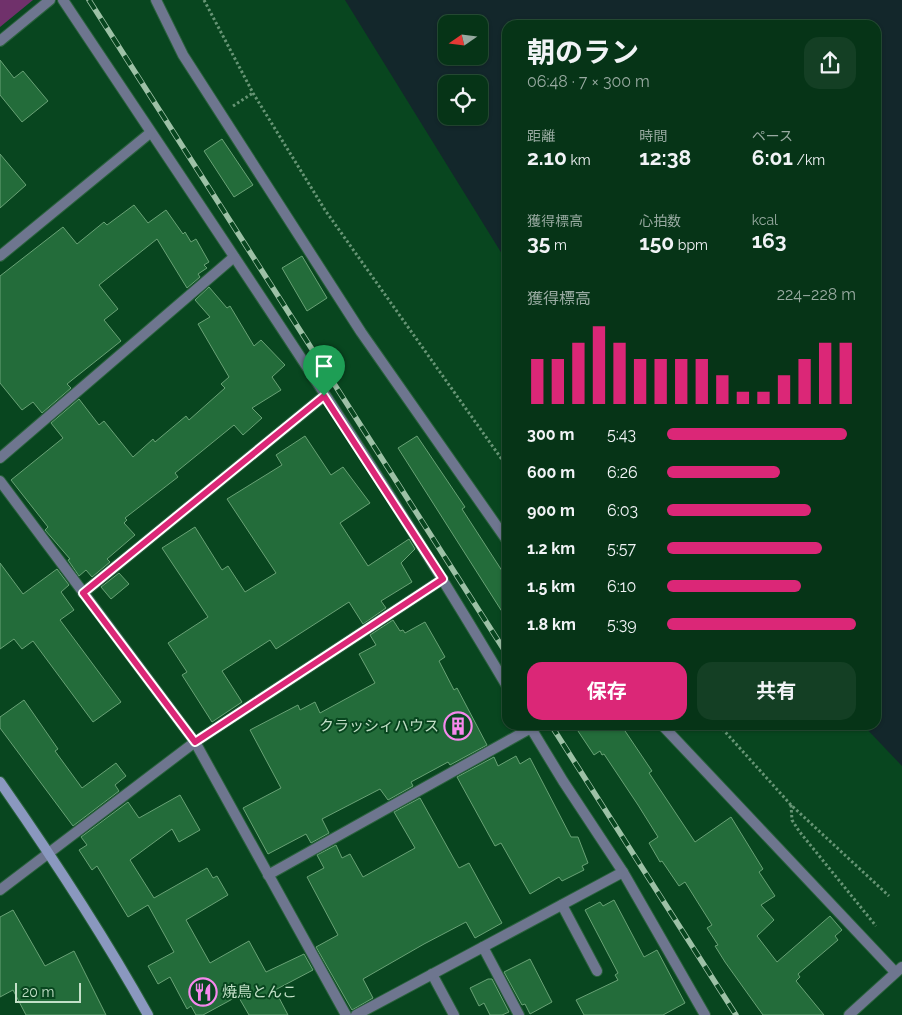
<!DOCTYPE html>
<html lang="ja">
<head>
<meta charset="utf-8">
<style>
	:root { --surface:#063417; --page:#143f24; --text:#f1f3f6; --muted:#98aaa1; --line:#274f36; --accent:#db2777 }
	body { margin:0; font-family:Raleway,"Noto Sans JP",sans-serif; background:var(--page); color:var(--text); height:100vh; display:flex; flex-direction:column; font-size:19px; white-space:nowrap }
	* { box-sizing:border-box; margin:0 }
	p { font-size:16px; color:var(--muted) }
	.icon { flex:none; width:28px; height:28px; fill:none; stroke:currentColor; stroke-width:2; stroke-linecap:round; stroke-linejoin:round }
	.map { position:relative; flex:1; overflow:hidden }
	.details { position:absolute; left:502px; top:20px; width:379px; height:710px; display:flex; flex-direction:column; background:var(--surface); border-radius:15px; box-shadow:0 1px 4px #0004,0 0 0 1px var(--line) }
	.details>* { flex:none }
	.needle { width:32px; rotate:256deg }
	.controls { position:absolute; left:438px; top:15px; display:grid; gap:10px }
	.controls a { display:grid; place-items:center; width:50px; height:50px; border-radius:10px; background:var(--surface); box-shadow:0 1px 4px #0004,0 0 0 1px var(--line); font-size:25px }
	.scale { position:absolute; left:15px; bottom:12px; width:66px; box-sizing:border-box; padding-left:5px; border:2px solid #c3e0c8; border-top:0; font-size:14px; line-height:18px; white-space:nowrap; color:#c3e0c8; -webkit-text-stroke:4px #08461f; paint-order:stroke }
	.pin { position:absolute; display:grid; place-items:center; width:42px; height:42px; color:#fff; margin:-51px -21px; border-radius:50% 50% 50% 0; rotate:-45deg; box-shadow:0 0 5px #0007 }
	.pin .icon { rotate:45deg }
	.round { display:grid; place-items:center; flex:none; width:52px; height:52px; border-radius:15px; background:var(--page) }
	.summary { display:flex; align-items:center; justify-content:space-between; height:85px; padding:0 25px }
	h1 { font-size:28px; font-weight:700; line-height:38px }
	.metrics { display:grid; grid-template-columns:repeat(3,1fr); gap:8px; height:85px; padding:5px 25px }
	.metrics div { display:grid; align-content:center }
	.metrics b { font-size:21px; font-weight:700 }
	.metrics small { font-size:14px; font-weight:400 }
	.metrics p { font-size:14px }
	.chart { height:140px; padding:10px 25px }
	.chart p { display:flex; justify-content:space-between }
	.chart svg { width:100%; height:90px; margin-top:5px; stroke:var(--accent); stroke-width:6 }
	.action { display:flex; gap:10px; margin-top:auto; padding:10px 25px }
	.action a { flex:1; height:58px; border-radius:15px; background:var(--accent); color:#fff; font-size:20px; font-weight:700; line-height:58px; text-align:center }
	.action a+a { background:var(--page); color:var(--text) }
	ul { padding:0 25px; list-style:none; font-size:16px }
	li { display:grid; grid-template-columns:80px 60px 1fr; align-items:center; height:38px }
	li i { height:12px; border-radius:6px; background:var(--accent) }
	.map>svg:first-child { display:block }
	.green { fill:#70316b }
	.water { fill:#13272b; fill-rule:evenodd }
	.building { fill:#236c3a; stroke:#69a276 }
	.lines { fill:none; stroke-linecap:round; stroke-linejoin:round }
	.lane-casing { stroke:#2a623d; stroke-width:12 }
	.street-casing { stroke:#2a623d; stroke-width:12 }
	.secondary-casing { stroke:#2a623d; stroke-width:12 }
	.path { stroke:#679575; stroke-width:3; stroke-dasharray:2.5 2.5; stroke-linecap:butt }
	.lane { stroke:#6e768f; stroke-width:10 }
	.street { stroke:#6e768f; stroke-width:10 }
	.secondary { stroke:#8a98bf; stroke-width:10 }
	.rail-casing { stroke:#9dc1a6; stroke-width:5.5 }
	.rail { stroke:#08461f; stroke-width:4; stroke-dasharray:11; stroke-linecap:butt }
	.route-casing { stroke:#fff; stroke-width:10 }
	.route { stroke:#db2777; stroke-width:6 }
	.labels { text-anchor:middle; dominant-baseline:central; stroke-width:4; stroke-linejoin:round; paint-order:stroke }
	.poi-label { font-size:15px; fill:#c3e0c8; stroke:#08461f; text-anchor:end }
</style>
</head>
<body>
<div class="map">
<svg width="902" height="1015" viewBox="0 0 902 1015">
	<rect width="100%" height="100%" fill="#08461f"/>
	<!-- green -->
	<path class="green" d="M0 0H33L0 27Z"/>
	<!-- water -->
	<path class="water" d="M345 0H902V766L863 725H876V25H508L507 262ZM446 24H479V56H446ZM446 84H479V116H446Z"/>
	<!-- building -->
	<g class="building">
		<path d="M0 60 14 78 23 71 48 101 22 122 0 95Z"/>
		<path d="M222 139 253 185 234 197 204 151Z"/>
		<path d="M0 154 26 185 0 208Z"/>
		<path d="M134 205 148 223 166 210 183 234 185 232 191 242 196 239 209 262 204 265 207 268 198 274 200 277 187 288 157 239 99 285 118 309 104 320 121 341 67 384 71 388 42 413 33 402 22 410 0 383V276L63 227 77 244 104 222 107 225Z"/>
		<path d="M302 256 327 298 307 311 282 268Z"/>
		<path d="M209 287 227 308 230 306 254 346 261 340 285 365 272 377 281 390 252 408 262 418 243 435 234 425 175 473 178 477 125 518 127 520 124 523 135 535 107 559 110 562 92 577 86 570 79 576 68 560 70 559 45 530 48 527 11 480 63 438 51 423 79 399 99 425 104 421 133 457 153 439 155 442 186 416 189 420 225 388 221 384 229 377 198 324 210 317 195 300Z"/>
		<path d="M305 436 331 475 343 467 370 503 340 523 368 566 409 539 415 549 401 563 412 582 381 601 386 608 363 624 349 602 276 649 270 640 222 671 242 702 212 722 182 675 187 672 168 643 208 617 162 548 195 527 222 570 228 566 245 592 276 573 227 499 282 465 276 455Z"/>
		<path d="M417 436 465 507 462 509 508 580V621L398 448Z"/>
		<path d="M0 563 23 594 57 569 69 585 61 592 74 610 60 620 121 702 93 722 33 641 22 649 14 639 0 649Z"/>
		<path d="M119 573 129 584 111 599 101 587Z"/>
		<path d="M393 620 400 631 403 630 405 633 425 622 445 657 439 661 454 690 457 688 487 745 450 765 448 762 411 782 413 786 388 800 380 789 322 819 329 833 311 843 306 834 268 854 243 808 281 788 250 730 298 705 300 710 315 702 320 713 375 683 359 654 376 645 370 635Z"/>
		<path d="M24 700 58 749 55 751 82 788 116 763 126 776 115 785 119 791 73 826 0 728V717Z"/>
		<path d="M574 725H621L652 771 649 773 695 842 731 817 763 869 759 872 775 896 761 905 774 920 757 936 777 962 830 916 842 930 835 936 838 940 798 974 800 977 796 981 824 1015H763L725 962 715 946 718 945 707 928 712 925 685 882 679 886 662 861 660 862 649 843 658 837 638 805 604 754 602 755 600 751 594 755Z"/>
		<path d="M516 756 520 764 530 758 571 837H578L588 863 582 866 584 870 562 881 559 877 530 894 501 843 495 846 457 777 494 757 498 766Z"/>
		<path d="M180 795 200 830 179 842 172 829 130 860 154 898 207 868 213 878 217 876 228 895 186 920 210 963 249 941 266 972 304 954 313 970 275 990 288 1015H249L238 996 203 1015H196L191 1006 187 1009 170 977 158 984 148 966 174 952 148 905 128 917 97 866 92 870 79 850 87 845 81 837 128 802 139 818Z"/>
		<path d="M420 798 459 868 469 863 502 923 475 938 466 922 424 944 363 979 373 998 352 1010 316 947 338 935 307 877 324 868 317 855 336 845 342 858 350 854 363 877 415 848 394 812Z"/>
		<path d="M614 900 644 957 657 950 685 1003 663 1015H584L576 1000 618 980 615 975 618 973 585 910 600 902 603 906Z"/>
		<path d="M13 910 45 966 74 951 106 1015H26L13 990 0 997V917Z"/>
		<path d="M530 959 552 1002 530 1014 525 1004 522 1005 504 972Z"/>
		<path d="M488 979H492L509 1012 502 1015H490L484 1003 479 1006 470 988Z"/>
	</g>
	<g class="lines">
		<!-- lane casing -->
		<g class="lane-casing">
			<g id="lane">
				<path d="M562 905 597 971"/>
				<path d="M483 947 519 1015"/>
				<path d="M432 974 454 1015"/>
			</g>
		</g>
		<!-- street casing -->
		<g class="street-casing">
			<g id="street">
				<path d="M63 0C214 227 369 453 508 688"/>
				<path d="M156 0 183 55 361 332 508 542"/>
				<path d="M0 41 50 0"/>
				<path d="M0 256 150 133"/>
				<path d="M0 458 234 257"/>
				<path d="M0 481 195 742 346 1015"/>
				<path d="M83 593 324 396"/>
				<path d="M529 725 563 781 623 872 705 1015"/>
				<path d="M662 725 895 972"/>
				<path d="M268 875 531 728"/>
				<path d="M0 890 195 742 443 579"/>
				<path d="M356 1015 623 872"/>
				<path d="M849 1015 902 967"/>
			</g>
		</g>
		<!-- secondary casing -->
		<g class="secondary-casing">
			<path id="secondary" d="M0 782C53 858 103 934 148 1015"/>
		</g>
		<!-- path -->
		<g class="path">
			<path d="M204 0 253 93 325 210 508 468"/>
			<path d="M233 106 253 93"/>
			<path d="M719 725 791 805 889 896"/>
			<path d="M791 805 792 820 799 831 876 926"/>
		</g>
		<!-- lane -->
		<use href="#lane" class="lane"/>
		<!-- street -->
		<use href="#street" class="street"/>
		<!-- secondary -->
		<use href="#secondary" class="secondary"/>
		<!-- rail casing -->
		<g class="rail-casing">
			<g id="rail">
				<path d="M89 0 508 656"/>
				<path d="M551 725 736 1015"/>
			</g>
		</g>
		<!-- rail -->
		<use href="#rail" class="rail"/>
	</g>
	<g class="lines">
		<!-- route casing -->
		<g class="route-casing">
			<path id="route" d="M324 396 443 579 195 742 83 593Z"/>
		</g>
		<!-- route -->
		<use href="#route" class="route"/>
	</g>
	<!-- icons -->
	<defs>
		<g id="building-ring" transform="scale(1.4375)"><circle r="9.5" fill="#08461f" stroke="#f688ed" stroke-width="1.5"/><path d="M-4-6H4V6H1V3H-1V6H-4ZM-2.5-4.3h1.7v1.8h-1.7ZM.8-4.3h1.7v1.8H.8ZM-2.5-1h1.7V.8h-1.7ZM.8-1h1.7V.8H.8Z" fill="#f688ed"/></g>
		<g id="restaurant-ring" transform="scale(1.4375)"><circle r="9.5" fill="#08461f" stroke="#f688ed" stroke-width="1.5"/><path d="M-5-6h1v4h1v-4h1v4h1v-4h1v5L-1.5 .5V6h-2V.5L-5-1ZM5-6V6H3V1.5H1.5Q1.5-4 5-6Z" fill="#f688ed"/></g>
	</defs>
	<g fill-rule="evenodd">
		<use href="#building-ring" x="458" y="726"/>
		<use href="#restaurant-ring" x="203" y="992"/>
	</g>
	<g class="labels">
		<!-- poi labels -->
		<g class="poi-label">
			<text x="439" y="726">クラッシィハウス</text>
			<text x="222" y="992" text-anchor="start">焼鳥とんこ</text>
		</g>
	</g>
</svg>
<div class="controls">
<a><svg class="needle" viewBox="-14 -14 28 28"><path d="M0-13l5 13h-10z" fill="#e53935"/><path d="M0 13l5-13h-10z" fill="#98aaa1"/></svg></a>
<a><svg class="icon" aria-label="locate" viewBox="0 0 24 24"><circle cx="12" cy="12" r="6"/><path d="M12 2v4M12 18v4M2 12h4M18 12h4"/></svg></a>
</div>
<div class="scale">20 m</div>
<div class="pin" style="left:324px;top:396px;background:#1e9e55"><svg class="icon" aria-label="arrive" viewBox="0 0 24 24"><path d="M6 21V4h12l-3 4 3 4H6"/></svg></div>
<section class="details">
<div class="summary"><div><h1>朝のラン</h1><p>06:48 · 7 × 300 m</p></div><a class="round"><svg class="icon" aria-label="share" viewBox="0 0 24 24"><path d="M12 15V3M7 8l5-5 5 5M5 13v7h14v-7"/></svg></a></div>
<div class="metrics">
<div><p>距離</p><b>2.10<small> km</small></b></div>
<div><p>時間</p><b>12:38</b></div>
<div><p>ペース</p><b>6:01<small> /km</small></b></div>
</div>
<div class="metrics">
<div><p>獲得標高</p><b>35<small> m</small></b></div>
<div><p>心拍数</p><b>150<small> bpm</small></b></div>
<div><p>kcal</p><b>163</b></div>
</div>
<div class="chart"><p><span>獲得標高</span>224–228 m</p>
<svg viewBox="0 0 160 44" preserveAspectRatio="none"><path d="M5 44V22M15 44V22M25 44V14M35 44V6M45 44V14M55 44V22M65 44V22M75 44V22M85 44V22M95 44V30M105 44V38M115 44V38M125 44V30M135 44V22M145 44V14M155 44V14"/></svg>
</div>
<ul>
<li><b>300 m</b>5:43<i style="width:95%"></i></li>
<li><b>600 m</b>6:26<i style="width:60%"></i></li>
<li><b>900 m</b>6:03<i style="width:76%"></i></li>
<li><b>1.2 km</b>5:57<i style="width:82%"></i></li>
<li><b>1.5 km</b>6:10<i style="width:71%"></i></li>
<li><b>1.8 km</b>5:39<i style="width:100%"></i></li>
</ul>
<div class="action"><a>保存</a><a>共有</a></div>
</section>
</div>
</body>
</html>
